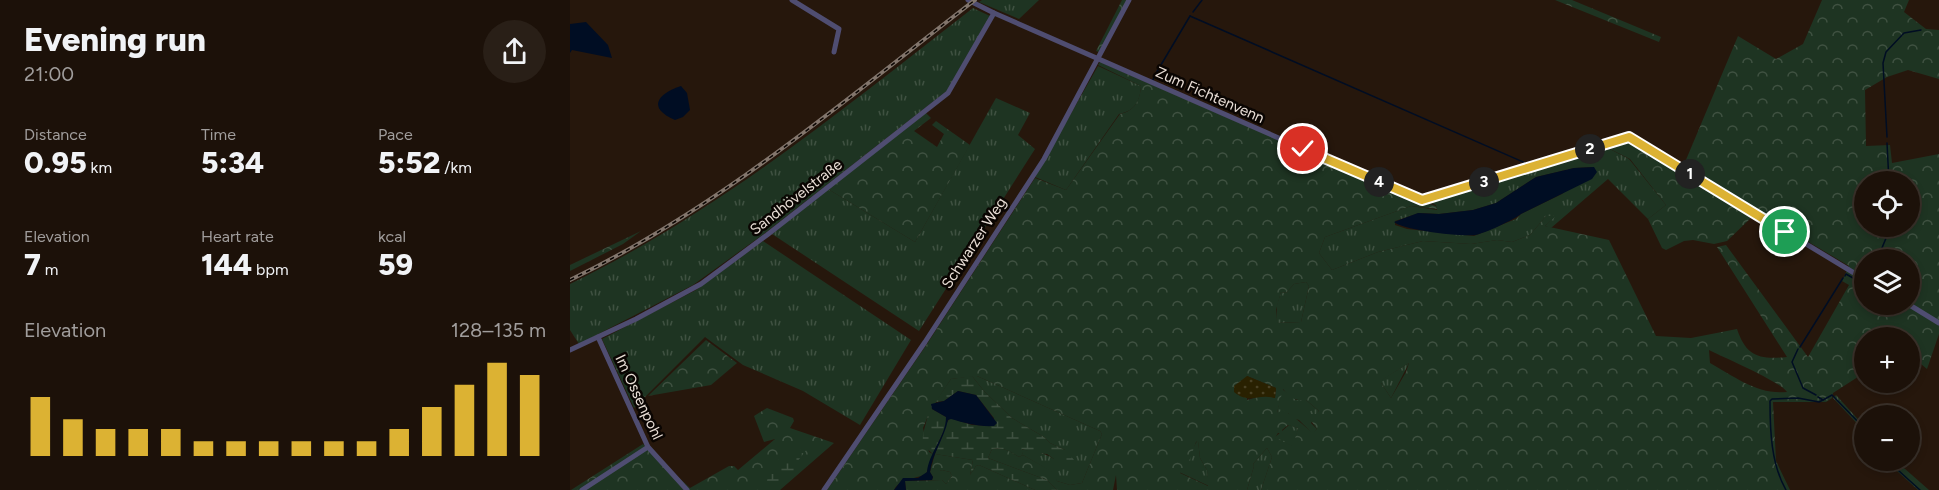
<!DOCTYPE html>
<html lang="en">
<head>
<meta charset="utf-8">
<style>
	:root { --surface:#1c1109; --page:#291f17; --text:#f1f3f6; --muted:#a09d9c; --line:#3a312a; --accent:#dcb233 }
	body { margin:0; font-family:Figtree,sans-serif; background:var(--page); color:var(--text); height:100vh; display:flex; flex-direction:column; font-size:22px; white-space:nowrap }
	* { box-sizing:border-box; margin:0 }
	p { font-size:20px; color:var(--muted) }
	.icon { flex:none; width:33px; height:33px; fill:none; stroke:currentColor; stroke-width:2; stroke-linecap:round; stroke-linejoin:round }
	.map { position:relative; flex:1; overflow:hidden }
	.panel { display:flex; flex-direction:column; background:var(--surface); width:570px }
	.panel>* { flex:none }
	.controls { position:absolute; left:1284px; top:171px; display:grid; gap:12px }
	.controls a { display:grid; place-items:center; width:66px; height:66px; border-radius:50%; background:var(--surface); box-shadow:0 3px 9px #0003,0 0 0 2px var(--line); font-size:30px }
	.pin { position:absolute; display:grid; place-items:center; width:51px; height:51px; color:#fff; margin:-26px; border:3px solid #fff; border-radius:50%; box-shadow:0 2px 6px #0007 }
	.km { position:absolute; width:30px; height:30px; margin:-15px; border-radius:50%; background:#222; color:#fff; font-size:16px; line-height:30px; text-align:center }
	.round { display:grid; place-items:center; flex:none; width:63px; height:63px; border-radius:32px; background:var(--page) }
	.head { display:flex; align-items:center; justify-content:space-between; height:102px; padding:0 24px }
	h1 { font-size:33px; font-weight:800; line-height:45px }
	.figures { display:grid; grid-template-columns:repeat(3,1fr); gap:9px; height:102px; padding:6px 24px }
	.figures div { display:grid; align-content:center }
	.figures b { font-size:30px; font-weight:800 }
	.figures small { font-size:16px; font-weight:400 }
	.figures p { font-size:16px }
	.chart { height:168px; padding:12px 24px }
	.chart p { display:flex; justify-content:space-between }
	.chart svg { width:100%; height:108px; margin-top:6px; stroke:var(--accent); stroke-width:6 }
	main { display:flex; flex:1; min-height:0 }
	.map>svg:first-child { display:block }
	.grass { fill:url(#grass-tufts); fill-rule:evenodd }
	.forest { fill:url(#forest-crowns); fill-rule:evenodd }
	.wetland { fill:url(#wetland-marsh); fill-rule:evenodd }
	.sand { fill:url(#sand-dots) }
	.water { fill:#000d23 }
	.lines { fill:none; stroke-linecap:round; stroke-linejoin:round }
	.stream { stroke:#000d23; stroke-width:1.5 }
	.minor { stroke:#4f4d71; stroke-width:5 }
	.rail-casing { stroke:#82756c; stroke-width:4 }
	.rail { stroke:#0a0502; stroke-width:1.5; stroke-dasharray:4.5; stroke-linecap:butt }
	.route-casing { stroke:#fff; stroke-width:12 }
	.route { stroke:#dcb233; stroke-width:8 }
	.labels { text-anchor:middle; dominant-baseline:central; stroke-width:5; stroke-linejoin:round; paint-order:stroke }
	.street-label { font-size:15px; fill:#e9ded6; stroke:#0a0502 }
</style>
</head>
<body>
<main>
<section class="panel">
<div class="head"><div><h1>Evening run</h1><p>21:00</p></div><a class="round"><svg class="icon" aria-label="share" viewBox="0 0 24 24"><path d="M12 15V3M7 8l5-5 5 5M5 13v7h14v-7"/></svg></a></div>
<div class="figures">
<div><p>Distance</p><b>0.95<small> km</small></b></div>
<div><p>Time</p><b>5:34</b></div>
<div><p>Pace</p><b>5:52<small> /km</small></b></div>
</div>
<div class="figures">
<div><p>Elevation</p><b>7<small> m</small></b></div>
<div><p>Heart rate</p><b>144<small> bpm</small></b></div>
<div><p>kcal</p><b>59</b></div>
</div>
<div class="chart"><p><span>Elevation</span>128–135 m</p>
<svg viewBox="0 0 160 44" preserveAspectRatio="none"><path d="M5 44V20M15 44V29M25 44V33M35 44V33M45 44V33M55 44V38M65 44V38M75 44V38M85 44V38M95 44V38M105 44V38M115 44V33M125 44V24M135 44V15M145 44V6M155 44V11"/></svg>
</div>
</section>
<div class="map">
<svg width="1369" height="490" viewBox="0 0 1369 490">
	<defs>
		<pattern id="grass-tufts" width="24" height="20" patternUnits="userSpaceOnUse" patternTransform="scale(1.5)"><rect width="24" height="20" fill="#1e3422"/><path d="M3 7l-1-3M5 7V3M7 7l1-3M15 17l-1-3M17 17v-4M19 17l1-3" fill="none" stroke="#3f5141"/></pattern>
		<pattern id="forest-crowns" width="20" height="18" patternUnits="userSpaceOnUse" patternTransform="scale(1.5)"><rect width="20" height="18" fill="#1e3422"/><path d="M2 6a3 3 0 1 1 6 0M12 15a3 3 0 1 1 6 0" fill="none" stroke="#3f5141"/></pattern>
		<pattern id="wetland-marsh" width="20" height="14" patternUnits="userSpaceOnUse" patternTransform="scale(1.5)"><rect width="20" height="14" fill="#1e3422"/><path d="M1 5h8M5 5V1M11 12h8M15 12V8" fill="none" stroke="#3f5141"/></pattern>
		<pattern id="sand-dots" width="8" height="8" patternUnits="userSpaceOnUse" patternTransform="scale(1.5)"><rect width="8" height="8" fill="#292101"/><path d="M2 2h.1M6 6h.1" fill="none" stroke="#484125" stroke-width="1.8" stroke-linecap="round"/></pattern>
	</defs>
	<rect width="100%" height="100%" fill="#26170c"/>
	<!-- grass -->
	<g class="grass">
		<path d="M412 0H469L449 19 409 2Z"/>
		<path d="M403 8 420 16 378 90 195 233 123 285 9 344 0 330V284C148 212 273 109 403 8Z"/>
		<path d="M528 66 571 86C570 101 565 111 549 114L496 190 465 177Z"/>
		<path d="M426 98 460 113 448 135 465 149 349 331 202 234 258 189 345 242Z"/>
		<path d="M1034 146 1059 159 1096 205 1078 219 1038 179 981 228 975 226 985 216H976L960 235 942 242 927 240 901 244 853 241 808 252 762 270 749 253 755 237 841 206 867 210 866 205 857 201ZM1023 167 992 194 951 214 946 219 904 236 837 229 825 225V221L849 213 869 214 903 210 926 203 966 177 1004 168Z"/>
		<path d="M193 241 341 340 290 425 233 391 173 365 135 337 64 408 32 339 126 290Z"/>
		<path d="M736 282 739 286 731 322 706 323 707 305 711 292 716 293 724 284Z"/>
		<path d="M839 363 821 398 811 383V380Z"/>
		<path d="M402 376H407L530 431 532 434 512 483 500 485 487 481 482 472 453 455 451 449C462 452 475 452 484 459L495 450 480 443 474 437 442 418 414 391Z"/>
		<path d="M712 389 726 400H736L749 411 741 423 747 429 743 434 729 420 722 418 718 413H707Z"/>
		<path d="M1266 395 1294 426V431L1263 398Z"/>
		<path d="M719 425 728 428 724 447 704 438Z"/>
		<path d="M628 440 630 458 637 470 639 486 609 472C619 462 621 449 628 440Z"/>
		<path d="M697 448 702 457 691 490H677L684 466 683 464Z"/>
		<path d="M1320 461H1326L1359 490H1348L1327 471Z"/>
		<path d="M372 470 380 472 382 476 376 484 372 480H362L363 477H370V471Z"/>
	</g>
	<!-- forest -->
	<g class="forest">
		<path d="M552 0H557L529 52 526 51Z"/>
		<path d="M985 0H1002L1091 37 1089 42Z"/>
		<path d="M1252 0H1339L1334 12 1356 29 1369 30V79L1338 70 1317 77 1295 90 1296 146 1320 145 1322 163 1369 154V334L1357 369 1340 355V338H1294V373L1263 393 1262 398 1256 402H1203L1206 461 1220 490H691L702 457 697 448 683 464 684 466 677 490H547L546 475 543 490H487L477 480 418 458 422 449C433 447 440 451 449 457L453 455 485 473 487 481 500 485 512 483 532 434 530 431 407 376 381 379 360 411 353 428 359 452 363 454 356 474C345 479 329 479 324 490H257L357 344 465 178 496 190 550 114C565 111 570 100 571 86L528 65 530 62 846 200 866 206 867 209 841 206 755 237 749 253 762 270 808 252 853 241 901 244 927 240 942 242 960 235 976 216H986L975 226 1039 240 1086 336 1121 338 1167 329C1176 356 1189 360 1217 357L1147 247 1156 245 1238 357 1279 285 1272 281 1279 266 1113 167 1168 36 1206 59 1233 44ZM1294 182H1340V226H1294ZM1294 260H1340V304H1294ZM736 282 739 286 731 322 707 323 706 310 711 292 716 293 724 284ZM1139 350C1153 357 1211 382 1217 392 1188 395 1165 377 1140 363ZM839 363 836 372 821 398 811 383 812 380ZM677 376 706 388 705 398 695 395 677 400ZM713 389C720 398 724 401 736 400L749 411 746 414H741L739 418 747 429 743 433C733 425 724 416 713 410L707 413ZM718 425 728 428 723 446 705 438 708 433 714 434 712 430ZM628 441 630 458 637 470 638 486 610 473 620 459 626 442Z"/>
		<path d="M356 113 361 118 344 131 367 147 374 134 362 125 366 121 400 145 345 242 258 189Z"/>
		<path d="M1057 139 1184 215 1157 241 1144 244 1123 240 1114 241 1096 250 1092 248 1078 219 1096 205 1060 159 1034 146Z"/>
		<path d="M71 231 53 244 0 271V265Z"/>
		<path d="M136 340 167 363 141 385 78 396Z"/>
		<path d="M197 408 223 418 224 421 220 428 264 443 210 490H1L73 444 120 488 159 466H164L168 470 205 439 194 442 184 416Z"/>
		<path d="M365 454 403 460 400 475 406 466 409 465 465 490H336L335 481 372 480 376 484 382 476 380 472 372 470 370 471 371 477H363L360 472Z"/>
	</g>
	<!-- wetland -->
	<g class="wetland">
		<path d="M402 376 414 391 442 418 474 437 480 443 495 450 505 461 500 465 484 459 477 454 464 453 452 449 453 455 449 457C440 451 432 447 422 449L418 458 477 480 487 490H465L409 465 406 466 400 475 403 460 365 454 376 426 363 454 353 445C351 429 361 417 358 402L368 398 381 379ZM388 391 406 395 424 418V426L402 425 380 418 376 424V417L362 409 366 402 374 401Z"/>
		<path d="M235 447 237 449 227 462 222 477 211 480 209 486 200 487 196 485 198 478 195 472 204 462Z"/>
	</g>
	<!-- sand -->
	<path class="sand" d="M677 376 706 388 705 398C687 393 680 405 664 392V386Z"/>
	<!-- water -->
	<g class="water">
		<path d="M16 22 38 45 42 58 2 50 0 53V24Z"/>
		<path d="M111 86 117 93 120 110 113 117 105 120C77 108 87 94 111 86Z"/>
		<path d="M1024 167 1027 172 1022 179 951 214C945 219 914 234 905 235 892 237 832 230 824 222L848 213 869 214 903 210 926 203 966 177 1004 168Z"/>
		<path d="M388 391 406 395 427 423 424 426C409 427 395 423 381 419L378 420C374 439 362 454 360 472L363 477 362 480 335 481 336 490H324L333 478H348L357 472C359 452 376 437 376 417L362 409 361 404 374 401Z"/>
	</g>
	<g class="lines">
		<!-- stream -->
		<g class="stream">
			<path d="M623 12 632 0"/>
			<path d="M620 16 960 165"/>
			<path d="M585 75 620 16"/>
			<path d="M583 80 584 77"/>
			<path d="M1317 137 1313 63 1316 52 1334 33 1351 30"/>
			<path d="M1317 143 1319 182"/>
			<path d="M1307 260 1321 226"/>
			<path d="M1275 276 1276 274 1290 282 1293 281"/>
			<path d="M1230 347 1273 278"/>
			<path d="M1228 349 1222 362 1233 388 1246 395"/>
			<path d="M1248 397 1253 400 1262 395 1294 428"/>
			<path d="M1323 460 1329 471 1350 490"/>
			<path d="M1216 490C1201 464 1200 430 1200 401L1202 399 1228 398 1249 402 1253 400"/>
		</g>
		<!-- minor -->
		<g class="minor">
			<path d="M222 0 269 29 264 52"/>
			<path d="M398 0 424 13 850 200H855L1059 137 1294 279"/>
			<path d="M1338 304 1369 323"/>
			<path d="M28 337 78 447 117 490"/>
			<path d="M0 350 66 319 131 284 197 235 378 93 424 13"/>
			<path d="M12 490 78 447"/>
			<path d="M254 490 355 342 474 159 559 0"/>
		</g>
		<!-- rail casing -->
		<g class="rail-casing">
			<path id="rail" d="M0 280C149 208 275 100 405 0"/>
		</g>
		<!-- rail -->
		<use href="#rail" class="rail"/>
	</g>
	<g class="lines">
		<!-- route casing -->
		<g class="route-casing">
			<path id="route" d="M733 149 852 200 1059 137 1215 232"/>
		</g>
		<!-- route -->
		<use href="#route" class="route"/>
	</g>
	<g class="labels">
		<!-- street labels -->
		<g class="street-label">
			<text transform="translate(640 95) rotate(24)">Zum Fichtenvenn</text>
			<text transform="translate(226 197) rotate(-38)">Sandhövelstraße</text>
			<text transform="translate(404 243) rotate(-57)">Schwarzer Weg</text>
			<text transform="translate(69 397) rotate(65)">Im Ossenpohl</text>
		</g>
	</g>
</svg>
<div class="controls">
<a><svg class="icon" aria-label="locate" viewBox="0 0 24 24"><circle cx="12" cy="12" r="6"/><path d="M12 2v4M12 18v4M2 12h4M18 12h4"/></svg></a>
<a><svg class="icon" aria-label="layers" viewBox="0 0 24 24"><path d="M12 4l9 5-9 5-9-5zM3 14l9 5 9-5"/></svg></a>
<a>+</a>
<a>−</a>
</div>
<div class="pin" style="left:1215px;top:232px;background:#1e9e55"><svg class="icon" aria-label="arrive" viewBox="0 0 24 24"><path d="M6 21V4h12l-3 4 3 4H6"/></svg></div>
<div class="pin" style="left:733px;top:149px;background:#d93025"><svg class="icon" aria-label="check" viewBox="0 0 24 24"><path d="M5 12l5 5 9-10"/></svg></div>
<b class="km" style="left:1120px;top:174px">1</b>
<b class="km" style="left:1020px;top:149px">2</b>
<b class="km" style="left:914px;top:182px">3</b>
<b class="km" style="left:809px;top:182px">4</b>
</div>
</main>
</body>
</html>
